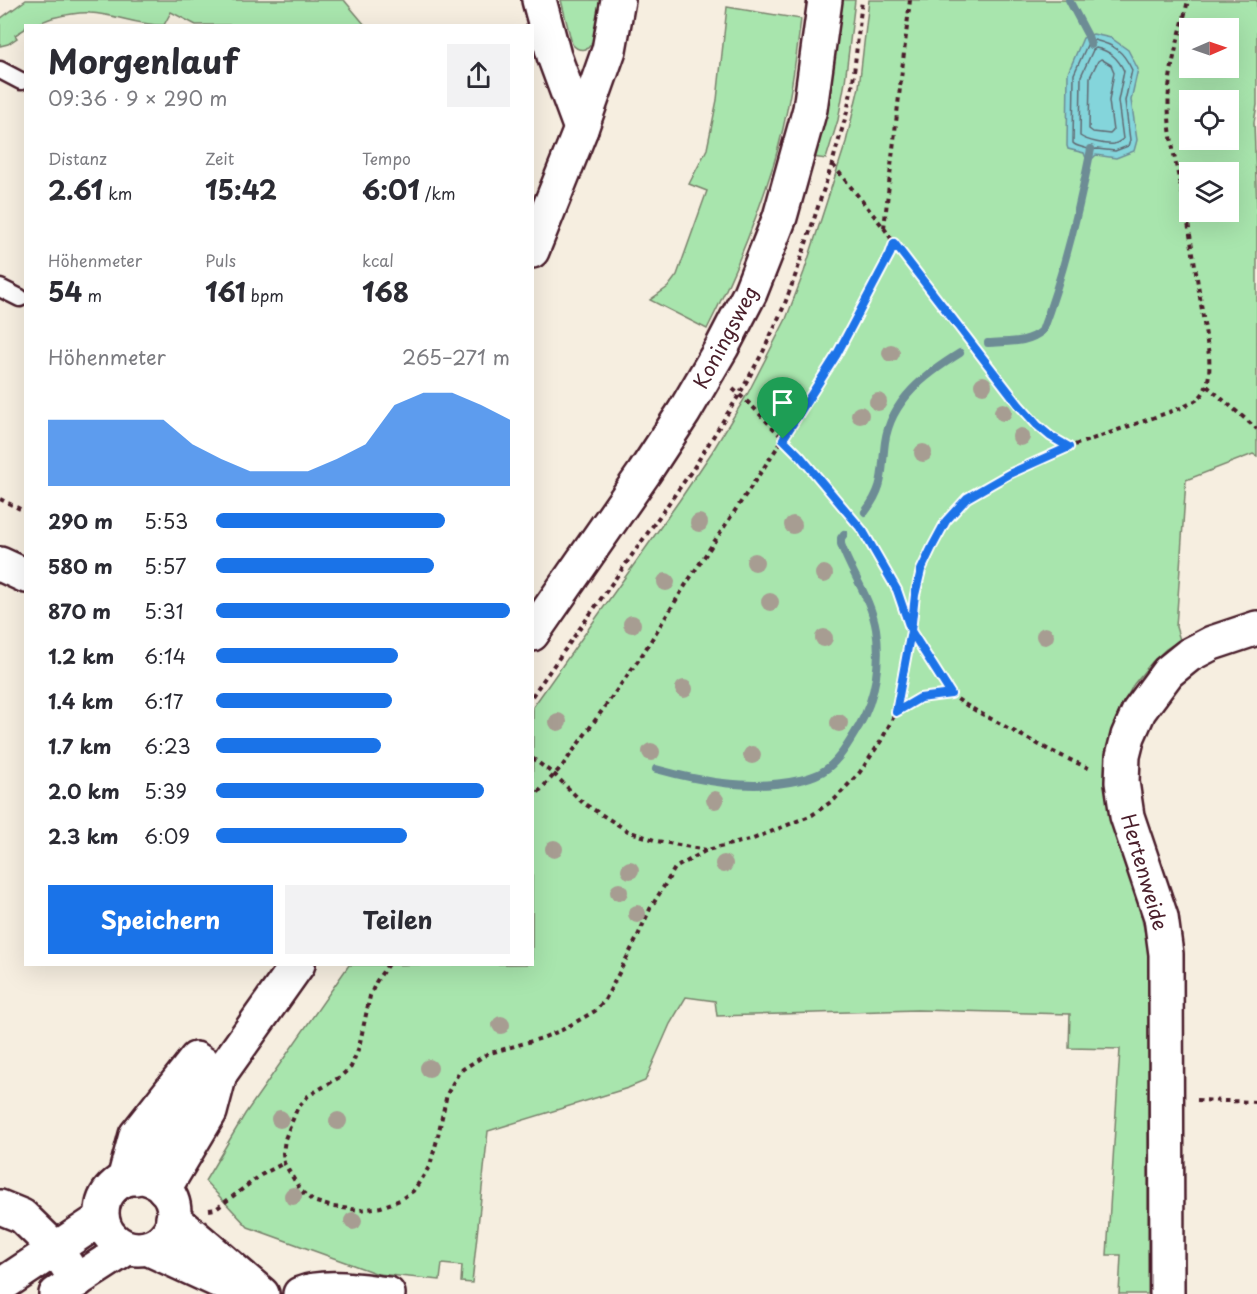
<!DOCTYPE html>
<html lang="de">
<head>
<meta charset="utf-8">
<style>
	:root { --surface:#fff; --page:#f2f2f3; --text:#2b2b33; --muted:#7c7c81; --accent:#1a73e8 }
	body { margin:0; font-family:"Playpen Sans",sans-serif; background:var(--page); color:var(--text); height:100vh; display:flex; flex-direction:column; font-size:22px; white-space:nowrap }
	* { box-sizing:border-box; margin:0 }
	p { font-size:20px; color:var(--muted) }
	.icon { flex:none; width:33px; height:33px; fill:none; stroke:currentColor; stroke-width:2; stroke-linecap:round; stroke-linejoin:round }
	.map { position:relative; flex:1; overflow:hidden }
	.details { position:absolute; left:24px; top:24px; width:510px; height:942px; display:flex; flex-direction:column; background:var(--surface); border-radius:0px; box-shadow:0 6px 24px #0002 }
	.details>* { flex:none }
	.needle { width:39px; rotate:88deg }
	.tools { position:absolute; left:1179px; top:18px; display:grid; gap:12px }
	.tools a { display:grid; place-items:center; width:60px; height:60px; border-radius:0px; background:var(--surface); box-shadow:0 6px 24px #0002; font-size:30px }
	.pin { position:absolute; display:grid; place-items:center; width:51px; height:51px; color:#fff; margin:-62px -26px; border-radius:50% 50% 50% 0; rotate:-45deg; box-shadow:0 0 6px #0007 }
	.pin .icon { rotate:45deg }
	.round { display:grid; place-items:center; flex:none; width:63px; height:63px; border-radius:0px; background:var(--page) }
	.overview { display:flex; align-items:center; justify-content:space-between; height:102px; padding:0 24px }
	h1 { font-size:33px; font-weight:700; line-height:45px }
	.figures { display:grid; grid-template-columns:repeat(3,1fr); gap:9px; height:102px; padding:6px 24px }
	.figures div { display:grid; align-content:center }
	.figures b { font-size:26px; font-weight:700 }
	.figures small { font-size:16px; font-weight:400 }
	.figures p { font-size:16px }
	.chart { height:168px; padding:12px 24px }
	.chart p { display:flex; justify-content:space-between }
	.chart svg { width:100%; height:108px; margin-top:6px; fill:var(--accent); opacity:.7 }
	.cta { display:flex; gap:12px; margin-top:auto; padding:12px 24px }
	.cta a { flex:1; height:69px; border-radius:0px; background:var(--accent); color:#fff; font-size:24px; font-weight:700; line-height:69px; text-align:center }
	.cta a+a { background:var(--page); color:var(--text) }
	ul { padding:0 24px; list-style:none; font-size:20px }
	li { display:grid; grid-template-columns:96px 72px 1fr; align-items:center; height:45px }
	li i { height:15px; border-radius:8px; background:var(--accent) }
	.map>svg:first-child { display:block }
	.green { fill:#a8e5ad; stroke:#79826c; stroke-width:1.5; fill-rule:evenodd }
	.water { fill:#84d5db; stroke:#6d8c95; stroke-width:1.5 }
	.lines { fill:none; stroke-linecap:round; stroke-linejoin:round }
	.shore { stroke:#616871; stroke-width:1.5 }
	.stream { stroke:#6d8c95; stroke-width:8 }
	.service-casing { stroke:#4a1f2b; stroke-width:21 }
	.minor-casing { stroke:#4a1f2b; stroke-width:38 }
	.secondary-casing { stroke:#4a1f2b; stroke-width:38 }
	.path { stroke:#4a1f2b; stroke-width:4; stroke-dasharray:4.5 4.5; stroke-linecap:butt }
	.service { stroke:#fff; stroke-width:16 }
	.minor { stroke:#fff; stroke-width:33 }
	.secondary { stroke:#fff; stroke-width:33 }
	.tree { fill:#a79d92 }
	.route-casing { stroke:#fff; stroke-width:12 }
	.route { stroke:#1a73e8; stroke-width:8 }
	.labels { text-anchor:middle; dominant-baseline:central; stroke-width:5; stroke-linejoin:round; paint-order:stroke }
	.street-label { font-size:20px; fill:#4a1f2b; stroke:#fff }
</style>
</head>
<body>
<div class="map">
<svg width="1257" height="1294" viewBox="0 0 1257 1294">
	<rect width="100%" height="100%" fill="#f6eee0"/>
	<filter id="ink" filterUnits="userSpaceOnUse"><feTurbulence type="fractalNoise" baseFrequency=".0167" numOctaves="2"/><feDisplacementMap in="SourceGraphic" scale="12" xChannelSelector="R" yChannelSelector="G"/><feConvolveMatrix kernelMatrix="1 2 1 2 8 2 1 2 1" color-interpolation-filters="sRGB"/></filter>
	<g filter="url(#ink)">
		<!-- green -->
		<g class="green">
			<path d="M26 0H344L365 25H196L171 12 164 25C139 26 115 14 90 13 77 12 65 15 52 18 43 21 35 26 26 26L25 29 15 35 17 38 8 44 0 46V19Z"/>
			<path d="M561 0H600L593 42 588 48C582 51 577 50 572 44Z"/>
			<path d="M840 0H855L845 82 838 120 826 159 813 157Z"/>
			<path d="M869 0H1257V105L1254 122 1257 209V456L1253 454 1186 480 1176 627 1180 640 1166 649 1152 662 1134 684 1120 709 1115 721 1105 759 1104 783 1114 833 1136 896 1144 928 1148 950V1294H1119L1121 1255H1107L1120 1049 1069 1048 1070 1014 917 1010 717 1016 715 1001 686 997 670 1024 645 1081 628 1088 488 1131 472 1283 461 1282 462 1266 442 1264 440 1280 378 1274 248 1227 205 1181 245 1114 349 965 532 964 533 707 679 501 712 452 748 393 786 319 804 272 846 142 859 87ZM1190 28H1228V68H1190ZM1190 100H1228V140H1190ZM1190 172H1228V212H1190Z"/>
			<path d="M727 7 801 19C795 67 788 116 774 163 756 221 734 276 707 329L650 300 668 287 677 275 707 191 689 184 707 149 717 100Z"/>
		</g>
		<!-- water -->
		<path class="water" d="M1093 34 1111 38 1128 50 1138 69 1131 100 1137 140 1134 151 1116 158 1096 155 1092 159 1086 158 1084 153 1068 149 1067 146 1068 73 1083 38Z"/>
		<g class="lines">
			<!-- shore -->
			<g class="shore">
				<path d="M1094 40C1115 45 1123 51 1132 70L1125 101 1130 140 1128 146 1115 151 1097 149 1090 150C1085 147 1076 147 1073 143L1074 74 1088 43Z"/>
				<path d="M1096 48C1110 51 1118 58 1124 71L1118 101 1123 139C1120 141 1118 143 1114 144 1106 145 1087 141 1080 136L1081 76 1093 50Z"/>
				<path d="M1101 59 1111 65 1114 72 1109 101 1113 131 1110 134 1093 132 1089 129 1090 77 1098 61Z"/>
			</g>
			<!-- stream -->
			<g class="stream">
				<path d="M1069 0 1088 36 1091 45"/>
				<path d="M988 343C1007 341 1027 344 1042 331 1064 273 1079 210 1091 149"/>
				<path d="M865 512C885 486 881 473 885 442 891 400 926 374 960 353"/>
				<path d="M656 769C703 782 752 791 800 780 807 778 816 776 822 772 839 762 849 742 859 726 876 697 881 661 876 629 871 598 851 573 841 544V538L844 534"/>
			</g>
			<!-- service casing -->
			<g class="service-casing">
				<g id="service">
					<path d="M0 70 21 81"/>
					<path d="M0 288 20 298"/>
				</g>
			</g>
			<!-- minor casing -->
			<g class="minor-casing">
				<g id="minor">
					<path d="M539 0 554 56 581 129"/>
					<path d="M532 251 581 129 609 50 618 0"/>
					<path d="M0 564 26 576"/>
					<path d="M124 1180 136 1135 196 1059 220 1074"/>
					<path d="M0 1207 22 1216 56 1249 77 1281"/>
					<path d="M300 1294C324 1284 362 1291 388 1294"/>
					<path d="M1167 1294 1166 954 1161 917 1127 816 1122 782 1123 756 1128 736 1139 711 1168 672 1189 655 1212 643 1257 628"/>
				</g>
			</g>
			<!-- secondary casing -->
			<g class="secondary-casing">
				<g id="secondary">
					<path d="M532 634 644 473 684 412 722 347 750 293 780 217 810 109 825 0"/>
					<circle cx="138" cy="1213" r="36"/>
					<path d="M135 1178 186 1101 220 1074 298 964"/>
					<path d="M164 1189 210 1112 220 1074"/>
					<path d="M173 1218 262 1294"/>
					<path d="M147 1248 241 1291"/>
					<path d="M0 1286 102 1218"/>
					<path d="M56 1294 127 1248"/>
				</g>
			</g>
			<!-- path -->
			<g class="path">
				<path d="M833 165 884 228 894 243 1019 405 1037 425 1050 437 1069 447"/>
				<path d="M884 228 910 0"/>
				<path d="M1207 386 1257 429"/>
				<path d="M733 389 750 404 800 456 863 531 897 590 911 631 951 694C965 706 982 714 999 723 1029 740 1060 756 1091 769"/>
				<path d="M0 499 26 512"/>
				<path d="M532 696 693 469 739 395 763 352 784 306 797 271 832 164 847 112 853 82 862 0"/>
				<path d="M896 712 920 698 951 694"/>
				<path d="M532 758 555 775 583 803 628 831 657 841 706 850"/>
				<path d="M532 799 563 765 642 655 688 581 807 403 837 354 890 254 894 243"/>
				<path d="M388 964 376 982 370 996 359 1047 351 1067 340 1077 308 1096 297 1109 285 1139 283 1153 284 1163 301 1191 313 1201 333 1207 360 1210 381 1207 400 1200 413 1191 423 1177 430 1165 437 1140 447 1094 458 1074 463 1069 487 1054 542 1038 562 1030 595 1011 605 1000 636 940 650 909 675 868 707 850 753 839 812 815 835 799 860 772 881 741 896 712 911 631 915 595 921 570 946 521 967 498 1009 474 1069 447 1184 407C1188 404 1194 402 1198 399 1210 388 1210 370 1209 355 1201 305 1194 256 1185 206 1177 168 1166 129 1169 89 1171 59 1182 29 1188 0"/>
				<path d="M1197 1100 1257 1102"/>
				<path d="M209 1210 216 1209 261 1175 284 1163"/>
			</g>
			<!-- service -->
			<use href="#service" class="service"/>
			<!-- minor -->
			<use href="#minor" class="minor"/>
			<!-- secondary -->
			<use href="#secondary" class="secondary"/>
		</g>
		<!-- trees -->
		<g class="tree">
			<circle cx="891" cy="353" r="9"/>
			<circle cx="983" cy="385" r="9"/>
			<circle cx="878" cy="402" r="9"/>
			<circle cx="1003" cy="412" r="9"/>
			<circle cx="860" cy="415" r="9"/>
			<circle cx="1021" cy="437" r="9"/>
			<circle cx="923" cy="453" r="9"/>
			<circle cx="699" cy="523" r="9"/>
			<circle cx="793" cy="525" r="9"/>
			<circle cx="755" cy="562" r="9"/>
			<circle cx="824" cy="574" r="9"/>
			<circle cx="666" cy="582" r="9"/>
			<circle cx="770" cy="602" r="9"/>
			<circle cx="632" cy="624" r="9"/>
			<circle cx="1045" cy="636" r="9"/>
			<circle cx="824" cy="638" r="9"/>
			<circle cx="684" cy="689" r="9"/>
			<circle cx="558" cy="722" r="9"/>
			<circle cx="839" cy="723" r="9"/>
			<circle cx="651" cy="752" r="9"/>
			<circle cx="752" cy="755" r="9"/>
			<circle cx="715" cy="800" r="9"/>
			<circle cx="554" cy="849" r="9"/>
			<circle cx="724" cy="864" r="9"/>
			<circle cx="630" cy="870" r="9"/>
			<circle cx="619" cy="892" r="9"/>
			<circle cx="637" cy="914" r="9"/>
			<circle cx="501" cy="1025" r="9"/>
			<circle cx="429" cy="1068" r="9"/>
			<circle cx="280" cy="1119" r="9"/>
			<circle cx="338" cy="1121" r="9"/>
			<circle cx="293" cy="1196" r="9"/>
			<circle cx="353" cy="1221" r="9"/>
		</g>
	</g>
	<g class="lines" filter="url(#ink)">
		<!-- route casing -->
		<g class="route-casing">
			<path id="route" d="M783 439 800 456 863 531 897 590 911 631 896 712 920 698 951 694 911 631 915 595 921 570 932 547 946 521 967 498 1009 474 1069 447 1050 436 1037 425 1019 405 894 243 890 254 837 354 783 439"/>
		</g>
		<!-- route -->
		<use href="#route" class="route"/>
	</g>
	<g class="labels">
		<!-- street labels -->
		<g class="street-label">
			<text transform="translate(725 337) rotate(-62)">Koningsweg</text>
			<text transform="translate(1145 872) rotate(74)">Hertenweide</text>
		</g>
	</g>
</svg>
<div class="tools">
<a><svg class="needle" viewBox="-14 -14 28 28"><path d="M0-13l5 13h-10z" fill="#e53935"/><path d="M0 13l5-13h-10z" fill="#7c7c81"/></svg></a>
<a><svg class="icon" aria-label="locate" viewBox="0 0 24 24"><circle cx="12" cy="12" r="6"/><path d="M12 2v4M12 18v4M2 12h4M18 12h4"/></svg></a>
<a><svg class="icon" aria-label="layers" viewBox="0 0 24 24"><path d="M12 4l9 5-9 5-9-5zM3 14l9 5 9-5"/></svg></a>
</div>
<div class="pin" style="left:783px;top:439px;background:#1e9e55"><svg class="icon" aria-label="arrive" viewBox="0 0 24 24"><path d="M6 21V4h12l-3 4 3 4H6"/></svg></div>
<section class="details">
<div class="overview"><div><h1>Morgenlauf</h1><p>09:36 · 9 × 290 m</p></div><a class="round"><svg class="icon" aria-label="share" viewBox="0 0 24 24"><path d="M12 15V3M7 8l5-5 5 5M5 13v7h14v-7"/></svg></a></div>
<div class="figures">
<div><p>Distanz</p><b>2.61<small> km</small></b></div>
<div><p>Zeit</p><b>15:42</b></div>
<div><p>Tempo</p><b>6:01<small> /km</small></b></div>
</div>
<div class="figures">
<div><p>Höhenmeter</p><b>54<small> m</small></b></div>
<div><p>Puls</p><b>161<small> bpm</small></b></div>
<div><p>kcal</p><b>168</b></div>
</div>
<div class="chart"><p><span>Höhenmeter</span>265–271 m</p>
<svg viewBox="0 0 160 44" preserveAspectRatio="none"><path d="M0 44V17L10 17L20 17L30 17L40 17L50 27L60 33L70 38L80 38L90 38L100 33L110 27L120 11L130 6L140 6L150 11L160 17V44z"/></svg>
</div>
<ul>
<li><b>290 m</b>5:53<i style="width:78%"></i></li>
<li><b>580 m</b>5:57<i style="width:74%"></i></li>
<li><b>870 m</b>5:31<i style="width:100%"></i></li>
<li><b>1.2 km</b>6:14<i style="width:62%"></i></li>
<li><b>1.4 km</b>6:17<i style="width:60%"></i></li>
<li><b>1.7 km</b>6:23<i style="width:56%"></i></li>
<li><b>2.0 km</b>5:39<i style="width:91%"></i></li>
<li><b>2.3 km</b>6:09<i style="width:65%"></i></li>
</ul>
<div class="cta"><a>Speichern</a><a>Teilen</a></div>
</section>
</div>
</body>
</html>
